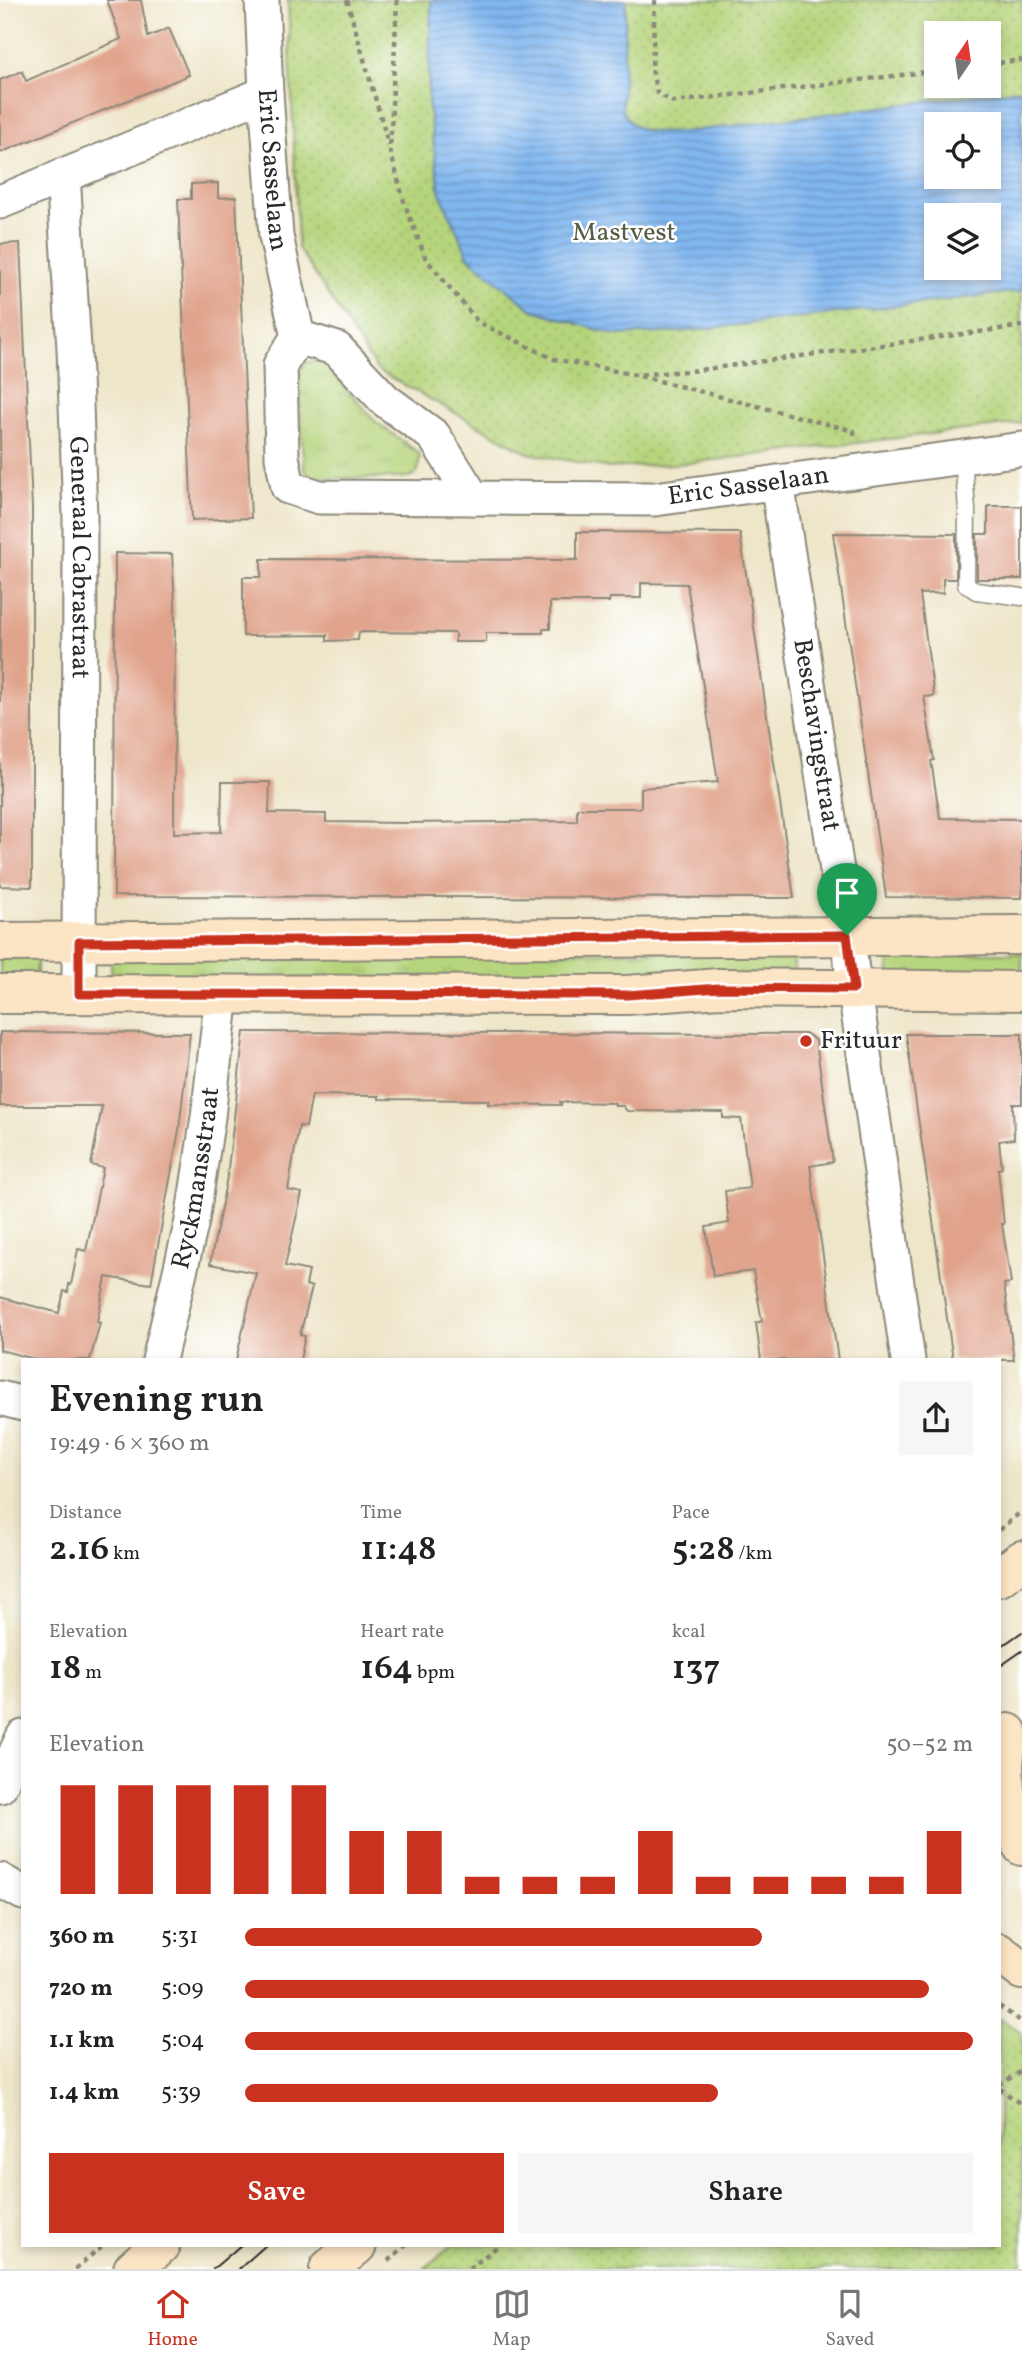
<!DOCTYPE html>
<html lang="en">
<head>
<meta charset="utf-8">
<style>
	:root { --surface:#fff; --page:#f6f6f6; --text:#222; --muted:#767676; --line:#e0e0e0; --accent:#c8321e }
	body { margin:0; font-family:Vollkorn,serif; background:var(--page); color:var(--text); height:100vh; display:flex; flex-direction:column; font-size:26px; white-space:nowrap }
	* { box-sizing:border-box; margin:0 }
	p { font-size:23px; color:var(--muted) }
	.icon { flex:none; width:38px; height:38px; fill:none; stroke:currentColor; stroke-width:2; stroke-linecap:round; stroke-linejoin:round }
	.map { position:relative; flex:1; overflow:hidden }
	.side { position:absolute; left:21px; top:1358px; width:980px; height:889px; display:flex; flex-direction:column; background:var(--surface); border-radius:0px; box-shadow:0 4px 10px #0003 }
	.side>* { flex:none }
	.needle { width:46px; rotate:13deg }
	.controls { position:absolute; left:924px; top:21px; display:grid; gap:14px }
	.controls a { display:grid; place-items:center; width:77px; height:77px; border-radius:0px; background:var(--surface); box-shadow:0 4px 10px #0003; font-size:35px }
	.pin { position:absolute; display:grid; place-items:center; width:60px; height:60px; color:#fff; margin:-72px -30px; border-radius:50% 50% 50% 0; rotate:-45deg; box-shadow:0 0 7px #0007 }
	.pin .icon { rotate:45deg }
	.round { display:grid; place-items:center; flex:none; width:74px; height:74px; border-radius:0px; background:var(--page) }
	.overview { display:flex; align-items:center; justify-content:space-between; height:119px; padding:0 28px }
	h1 { font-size:38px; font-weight:600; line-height:52px }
	.metrics { display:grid; grid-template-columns:repeat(3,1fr); gap:10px; height:119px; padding:7px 28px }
	.metrics div { display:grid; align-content:center }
	.metrics b { font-size:35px; font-weight:600 }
	.metrics small { font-size:19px; font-weight:400 }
	.metrics p { font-size:19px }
	.chart { height:196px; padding:14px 28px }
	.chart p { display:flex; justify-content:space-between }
	.chart svg { width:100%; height:126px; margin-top:7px; stroke:var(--accent); stroke-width:6 }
	.cta { display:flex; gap:14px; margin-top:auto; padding:14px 28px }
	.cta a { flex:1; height:80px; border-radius:0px; background:var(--accent); color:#fff; font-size:28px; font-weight:600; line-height:80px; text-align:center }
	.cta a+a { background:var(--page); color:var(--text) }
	ul { padding:0 28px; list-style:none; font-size:23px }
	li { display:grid; grid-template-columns:112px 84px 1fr; align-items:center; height:52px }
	li i { height:18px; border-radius:9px; background:var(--accent) }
	.menu { display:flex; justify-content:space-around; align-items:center; height:98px; border-top:2px solid var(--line); background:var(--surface); font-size:19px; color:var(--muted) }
	.menu a { display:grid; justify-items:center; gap:4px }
	.menu .on { color:var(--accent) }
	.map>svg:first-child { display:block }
	.grass { fill:url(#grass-tufts); stroke:#708053; stroke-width:2 }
	.park { fill:url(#park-dots); stroke:#708053; stroke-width:2; fill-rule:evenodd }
	.water { fill:url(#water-rules); stroke:#56718e; stroke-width:2; fill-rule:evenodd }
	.building { fill:#e0a28a }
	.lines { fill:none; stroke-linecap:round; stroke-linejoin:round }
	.lane-casing { stroke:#8c887a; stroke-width:19 }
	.street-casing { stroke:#8c887a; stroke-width:37 }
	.secondary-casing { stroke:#8c887a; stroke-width:42 }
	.path { stroke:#8c887a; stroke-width:4.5; stroke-dasharray:5 5; stroke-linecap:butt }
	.lane { stroke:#fff; stroke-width:16 }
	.street { stroke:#fff; stroke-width:33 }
	.secondary { stroke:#fce5c4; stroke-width:38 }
	.tram { stroke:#2b2b2b; stroke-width:2 }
	.route-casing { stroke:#fff; stroke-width:14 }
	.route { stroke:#c8321e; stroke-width:9 }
	.poi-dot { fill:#c8321e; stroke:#fff; stroke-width:2.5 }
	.labels { text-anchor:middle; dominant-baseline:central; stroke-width:5; stroke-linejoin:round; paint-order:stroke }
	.street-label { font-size:26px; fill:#2b2b2b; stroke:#fff }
	.park-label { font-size:26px; fill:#555e43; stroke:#fff }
	.poi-label { font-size:26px; fill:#2b2b2b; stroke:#fff; text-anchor:start }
</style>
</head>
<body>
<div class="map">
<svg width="1022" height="2269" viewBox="0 0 1022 2269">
	<defs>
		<pattern id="grass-tufts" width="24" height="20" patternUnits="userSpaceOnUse" patternTransform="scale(1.75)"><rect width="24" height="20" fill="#b6d47b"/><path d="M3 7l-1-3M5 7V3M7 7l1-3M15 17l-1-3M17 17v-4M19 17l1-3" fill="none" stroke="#9db66a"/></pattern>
		<pattern id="park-dots" width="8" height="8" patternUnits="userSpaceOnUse" patternTransform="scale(1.75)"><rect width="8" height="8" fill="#b6d47b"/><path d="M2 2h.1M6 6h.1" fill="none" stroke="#9db66a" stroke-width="1.8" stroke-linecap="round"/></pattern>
		<pattern id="water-rules" width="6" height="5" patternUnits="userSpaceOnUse" patternTransform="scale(1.75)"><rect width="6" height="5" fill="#81b7f0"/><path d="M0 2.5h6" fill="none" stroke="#6a95c3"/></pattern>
	</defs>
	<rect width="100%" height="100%" fill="#fff"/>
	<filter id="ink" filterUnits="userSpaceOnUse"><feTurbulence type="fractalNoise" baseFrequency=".0143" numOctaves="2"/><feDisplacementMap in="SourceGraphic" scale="14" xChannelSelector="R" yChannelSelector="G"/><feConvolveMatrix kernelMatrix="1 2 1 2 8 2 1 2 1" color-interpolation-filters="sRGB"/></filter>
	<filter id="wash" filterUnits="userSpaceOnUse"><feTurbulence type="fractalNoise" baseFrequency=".00686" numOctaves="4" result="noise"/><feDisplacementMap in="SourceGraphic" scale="28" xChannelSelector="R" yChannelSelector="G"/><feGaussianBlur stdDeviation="1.57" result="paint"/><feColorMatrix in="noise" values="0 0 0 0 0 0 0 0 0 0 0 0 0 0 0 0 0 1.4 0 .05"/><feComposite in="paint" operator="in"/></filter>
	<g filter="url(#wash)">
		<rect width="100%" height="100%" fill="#eee6c9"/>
		<!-- grass -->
		<g class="grass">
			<path d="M322 361 376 422 420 454 418 472 412 476 401 478H318L309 475 304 469 298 380 301 369 307 362Z"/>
			<rect x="0" y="951" width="37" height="27"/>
			<path d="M111 951 794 952V979L111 978Z"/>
			<path d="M887 953H1022V979H890Z"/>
		</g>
		<!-- park -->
		<g class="park">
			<path d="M288 0H1022V423L689 463 609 468 528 453 377 370 298 248ZM936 33H989V86H936ZM936 124H989V177H936ZM936 215H989V268H936Z"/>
			<path d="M999 2018 1022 2032V2269H424L452 2245H999Z"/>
		</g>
		<!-- water -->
		<path class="water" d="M431 0H626L622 110C637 138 656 132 684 132L1022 89V291L678 332 615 335 531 309 469 258 440 193 428 103ZM936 124H989V177H936ZM936 215H989V268H936Z"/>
		<g id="blocks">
			<!-- building -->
			<g class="building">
				<path d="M107 0H141L148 37 169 28 189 75 0 153V80L22 71 26 81 121 39Z"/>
				<path d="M218 183V198L236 197 251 518 192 520 178 199H191V184Z"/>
				<path d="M20 243 32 508V887L0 886V244Z"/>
				<path d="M988 506H1022V579H977V534H988Z"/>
				<path d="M577 532 740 533 794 898 114 896 115 553 172 554 175 603 174 833 221 832 222 782H270L269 813 326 814V822L406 823 577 821V808H641V788L718 782 687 584 641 583V598H610L609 602H550V629H543V633H486V642H455V633L359 632 358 640 327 641V635L243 636V577H261V559L577 560Z"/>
				<path d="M833 533 956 534V579H943V593L920 594 934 696 924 697 934 760 931 761 940 818 1022 819V898L886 897Z"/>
				<path d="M0 1032 190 1033 179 1130 151 1284 106 1277 97 1322 100 1323 90 1360H38L0 1350V1297L59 1313 64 1291 68 1292 69 1284 71 1285 78 1249 86 1251 103 1168 91 1165 102 1106H0Z"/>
				<path d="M244 1032 807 1034 816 1041 833 1162 810 1166 838 1360H761L756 1323 762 1321 753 1271 713 1276 706 1227 729 1223 725 1191 750 1188 741 1119 723 1118V1112L627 1111 623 1106H615V1103L560 1102 561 1105 488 1104V1100L379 1099V1096L312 1095 306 1127 299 1126 288 1190 302 1193 285 1266 309 1271 306 1285 312 1287 300 1335 305 1336 300 1360H236L256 1273 210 1264 227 1177Z"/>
				<path d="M906 1034H1022V1104H1013L1014 1139 999 1141 1002 1168 998 1169 1004 1224H1002L1011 1283 1004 1284 1014 1360H953Z"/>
			</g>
		</g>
	</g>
	<g filter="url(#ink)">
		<use href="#blocks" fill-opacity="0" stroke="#8c887a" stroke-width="2"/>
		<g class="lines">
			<!-- lane casing -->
			<g class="lane-casing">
				<path id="lane" d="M963 457 967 510 966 584 976 591 1022 597"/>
			</g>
			<!-- street casing -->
			<g class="street-casing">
				<g id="street">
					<path id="s1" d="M262 0 266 93 276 236 298 337 337 349 385 400 434 436 473 498 655 499 1022 449"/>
					<path id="s2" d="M63 175 74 348 80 517 79 994"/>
					<path d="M0 202 266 93"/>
					<path d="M298 337 280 365 282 457 288 487 319 497 473 498"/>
					<path id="s3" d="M777 482 847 935 908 1360"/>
					<path id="s4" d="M159 1360 192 1221 208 1117 222 994"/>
					<path d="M0 1398 23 1404"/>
					<path d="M0 1786 23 1737"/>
					<path d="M0 1880 23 1893"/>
				</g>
			</g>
			<!-- secondary casing -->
			<g class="secondary-casing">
				<g id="secondary">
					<path d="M0 942 1022 935"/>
					<path d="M0 994 627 995 719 988 1022 991"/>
					<path d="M999 1577 1022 1560"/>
					<path d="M1008 1733 1004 1763 1005 1790 1022 1846"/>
					<path d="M999 1953 1022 1970"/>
					<path d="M133 2269 160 2245"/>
					<path d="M329 2269 357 2245"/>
				</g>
			</g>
			<!-- path -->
			<g class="path">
				<path d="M347 0 389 146"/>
				<path d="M397 0 390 150 405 205 426 259 478 322 554 359 636 375 699 370 1022 326"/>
				<path d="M655 0 652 69 657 93 673 102 936 71"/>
				<path d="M989 64 1022 60"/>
				<path d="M640 376 854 431 855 440"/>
				<path d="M999 1530 1022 1511"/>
				<path d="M999 2006 1022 2022"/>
				<path d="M999 2085 1022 2071"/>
				<path d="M999 2088 1022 2105"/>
				<path d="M388 2261 406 2245"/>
				<path d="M75 2269 103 2245"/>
				<path d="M469 2269 499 2245"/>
			</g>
			<!-- lane -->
			<use href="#lane" class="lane"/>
			<!-- street -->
			<use href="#street" class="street"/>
			<!-- secondary -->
			<use href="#secondary" class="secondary"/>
			<!-- tram -->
			<g class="tram">
				<path d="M999 1648 1022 1632"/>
				<path d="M999 1667 1022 1651"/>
				<path d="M213 2269 241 2245"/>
				<path d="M239 2269 266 2245"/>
			</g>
		</g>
	</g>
	<g class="lines" filter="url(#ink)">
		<!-- route casing -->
		<g class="route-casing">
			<path id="route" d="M847 935 854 989 719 988 627 995 79 994V942Z"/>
		</g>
		<!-- route -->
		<use href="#route" class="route"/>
	</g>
	<!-- markers -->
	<circle class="poi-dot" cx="806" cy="1041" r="7"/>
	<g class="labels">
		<!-- street labels -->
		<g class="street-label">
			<text stroke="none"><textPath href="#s1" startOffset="170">Eric Sasselaan</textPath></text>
			<text stroke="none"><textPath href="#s1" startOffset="861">Eric Sasselaan</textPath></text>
			<text stroke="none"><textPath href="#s2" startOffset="383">Generaal Cabrastraat</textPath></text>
			<text stroke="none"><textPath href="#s3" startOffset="256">Beschavingstraat</textPath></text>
			<text stroke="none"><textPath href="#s4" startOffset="186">Ryckmansstraat</textPath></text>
		</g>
		<!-- park labels -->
		<g class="park-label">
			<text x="624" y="233">Mastvest</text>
		</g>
		<!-- poi labels -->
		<g class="poi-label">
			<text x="820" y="1041">Frituur</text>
		</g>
	</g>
</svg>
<div class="controls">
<a><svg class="needle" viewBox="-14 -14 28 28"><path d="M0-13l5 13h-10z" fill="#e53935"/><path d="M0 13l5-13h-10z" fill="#767676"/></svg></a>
<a><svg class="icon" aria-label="locate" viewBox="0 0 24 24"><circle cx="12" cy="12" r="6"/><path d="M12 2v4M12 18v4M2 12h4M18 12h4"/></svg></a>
<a><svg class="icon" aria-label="layers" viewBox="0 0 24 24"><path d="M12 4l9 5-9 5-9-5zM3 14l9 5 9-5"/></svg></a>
</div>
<div class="pin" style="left:847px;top:935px;background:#1e9e55"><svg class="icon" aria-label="arrive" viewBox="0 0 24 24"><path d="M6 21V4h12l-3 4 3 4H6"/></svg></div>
<section class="side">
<div class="overview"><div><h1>Evening run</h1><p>19:49 · 6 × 360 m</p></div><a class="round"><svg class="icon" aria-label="share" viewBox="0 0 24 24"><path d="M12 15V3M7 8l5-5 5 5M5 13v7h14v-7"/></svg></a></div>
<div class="metrics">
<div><p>Distance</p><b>2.16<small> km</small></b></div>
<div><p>Time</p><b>11:48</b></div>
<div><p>Pace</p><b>5:28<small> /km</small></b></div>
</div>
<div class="metrics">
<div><p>Elevation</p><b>18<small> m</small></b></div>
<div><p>Heart rate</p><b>164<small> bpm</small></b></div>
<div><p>kcal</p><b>137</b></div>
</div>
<div class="chart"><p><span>Elevation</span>50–52 m</p>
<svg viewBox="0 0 160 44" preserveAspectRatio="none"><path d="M5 44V6M15 44V6M25 44V6M35 44V6M45 44V6M55 44V22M65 44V22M75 44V38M85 44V38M95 44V38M105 44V22M115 44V38M125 44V38M135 44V38M145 44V38M155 44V22"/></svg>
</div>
<ul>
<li><b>360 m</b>5:31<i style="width:71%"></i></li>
<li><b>720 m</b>5:09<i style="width:94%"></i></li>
<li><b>1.1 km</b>5:04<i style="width:100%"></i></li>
<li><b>1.4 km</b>5:39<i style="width:65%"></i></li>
</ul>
<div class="cta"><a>Save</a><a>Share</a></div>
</section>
</div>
<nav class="menu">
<a class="on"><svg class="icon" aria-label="home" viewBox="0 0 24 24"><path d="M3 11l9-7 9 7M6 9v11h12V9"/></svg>Home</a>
<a><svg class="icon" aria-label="map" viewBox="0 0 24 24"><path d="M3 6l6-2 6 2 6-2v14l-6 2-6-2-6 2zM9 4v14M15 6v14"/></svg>Map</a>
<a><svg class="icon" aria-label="saved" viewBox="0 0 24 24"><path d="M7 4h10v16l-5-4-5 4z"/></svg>Saved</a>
</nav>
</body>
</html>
